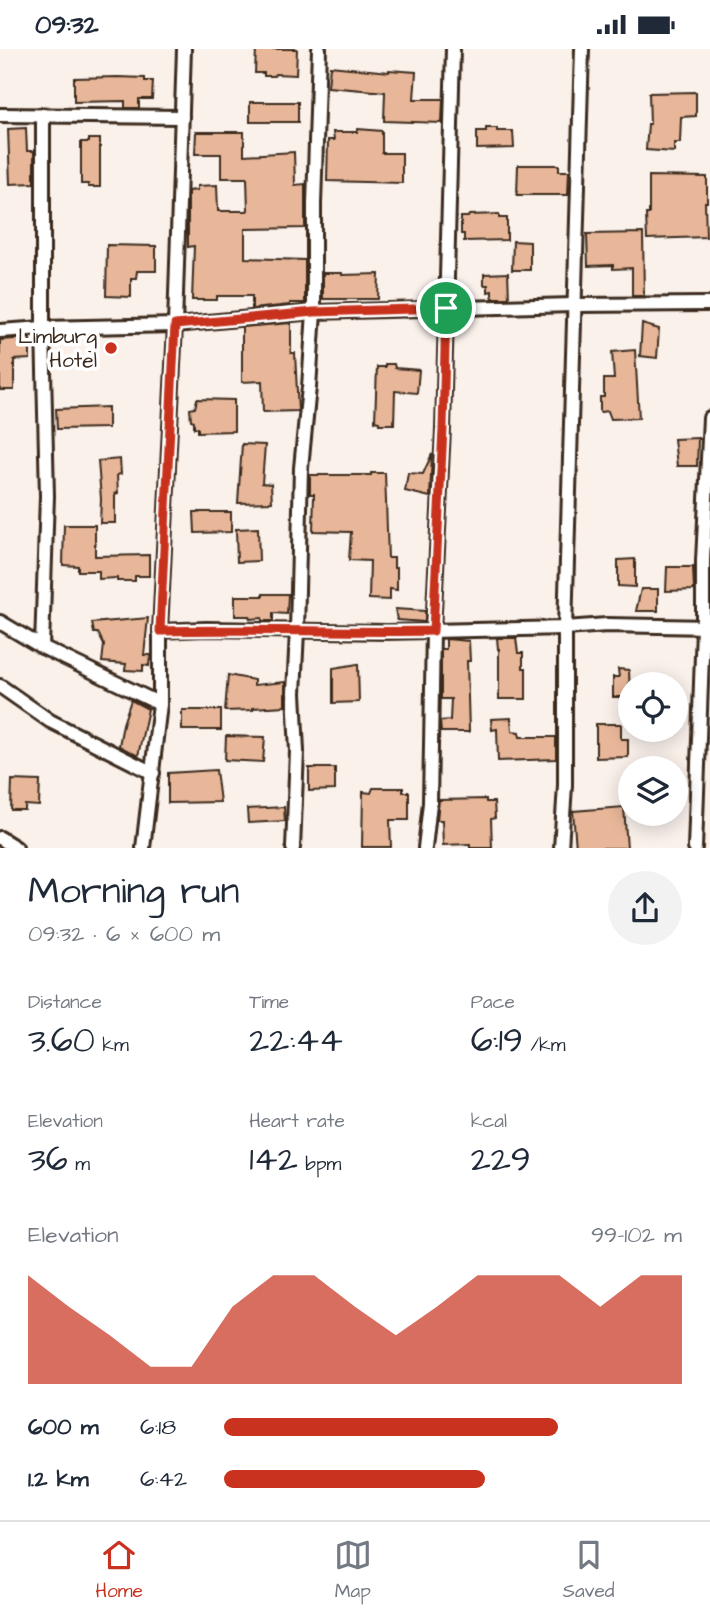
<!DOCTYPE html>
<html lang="en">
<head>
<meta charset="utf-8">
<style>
	:root { --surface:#fff; --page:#f2f2f3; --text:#1f2937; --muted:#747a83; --line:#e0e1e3; --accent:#c8321e }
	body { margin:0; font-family:"Architects Daughter",sans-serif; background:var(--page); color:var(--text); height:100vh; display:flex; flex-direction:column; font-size:26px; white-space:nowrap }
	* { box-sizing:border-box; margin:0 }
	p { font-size:23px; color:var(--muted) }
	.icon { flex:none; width:38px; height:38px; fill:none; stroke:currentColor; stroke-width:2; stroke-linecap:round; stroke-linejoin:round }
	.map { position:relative; height:799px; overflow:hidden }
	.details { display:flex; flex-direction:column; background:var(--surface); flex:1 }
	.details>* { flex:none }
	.tools { position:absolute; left:618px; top:623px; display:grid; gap:14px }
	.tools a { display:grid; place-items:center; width:70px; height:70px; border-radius:50%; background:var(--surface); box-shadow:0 4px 18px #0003; font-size:35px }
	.pin { position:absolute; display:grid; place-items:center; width:60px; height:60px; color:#fff; margin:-30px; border:4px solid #fff; border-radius:50%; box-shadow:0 2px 7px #0007 }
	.round { display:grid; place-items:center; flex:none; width:74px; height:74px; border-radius:37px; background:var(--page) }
	.overview { display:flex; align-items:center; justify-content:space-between; height:119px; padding:0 28px }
	h1 { font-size:38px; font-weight:600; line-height:52px }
	.stats { display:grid; grid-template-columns:repeat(3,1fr); gap:10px; height:119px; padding:7px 28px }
	.stats div { display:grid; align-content:center }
	.stats b { font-size:35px; font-weight:600 }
	.stats small { font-size:19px; font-weight:400 }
	.stats p { font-size:19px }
	.chart { height:196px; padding:14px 28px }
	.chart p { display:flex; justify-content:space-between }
	.chart svg { width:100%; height:126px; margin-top:7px; fill:var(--accent); opacity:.7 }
	ul { padding:0 28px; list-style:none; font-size:23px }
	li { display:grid; grid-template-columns:112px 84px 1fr; align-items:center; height:52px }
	li i { height:18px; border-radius:9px; background:var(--accent) }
	.status { display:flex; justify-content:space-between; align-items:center; height:49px; padding:0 35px; background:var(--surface); direction:ltr }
	.status svg { height:19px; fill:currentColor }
	.tab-bar { display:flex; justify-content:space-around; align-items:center; height:98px; border-top:2px solid var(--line); background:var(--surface); font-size:19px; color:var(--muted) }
	.tab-bar a { display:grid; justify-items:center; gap:4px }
	.tab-bar .on { color:var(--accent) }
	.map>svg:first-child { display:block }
	.building { fill:#e8b799; stroke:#3b2a1e; stroke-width:2 }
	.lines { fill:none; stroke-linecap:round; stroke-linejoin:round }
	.minor-casing { stroke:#3b2a1e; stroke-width:18 }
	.minor { stroke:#fff; stroke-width:12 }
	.route-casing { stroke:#fff; stroke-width:14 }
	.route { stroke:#c8321e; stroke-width:9 }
	.poi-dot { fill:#c8321e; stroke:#fff; stroke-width:2.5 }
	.labels { text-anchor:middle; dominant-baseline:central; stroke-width:7; stroke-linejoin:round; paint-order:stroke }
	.poi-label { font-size:21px; fill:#3b2a1e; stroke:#fff; text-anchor:end }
</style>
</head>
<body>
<div class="status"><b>09:32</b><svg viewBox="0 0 49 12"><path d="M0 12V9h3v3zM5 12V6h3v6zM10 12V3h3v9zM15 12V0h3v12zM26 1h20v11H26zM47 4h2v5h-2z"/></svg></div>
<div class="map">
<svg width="710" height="799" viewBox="0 0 710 799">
	<rect width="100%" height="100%" fill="#faf1eb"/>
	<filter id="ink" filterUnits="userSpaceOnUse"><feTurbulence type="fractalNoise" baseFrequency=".0143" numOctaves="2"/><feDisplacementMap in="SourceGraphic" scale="14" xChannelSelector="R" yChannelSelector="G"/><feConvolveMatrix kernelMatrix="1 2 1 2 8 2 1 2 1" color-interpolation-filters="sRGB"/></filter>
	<g filter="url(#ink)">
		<!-- building -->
		<g class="building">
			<path d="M256 0H297L296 26 275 25 274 27H264V24H255Z"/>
			<path d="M330 17 389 23V21L416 23 414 50H443L442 74 384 72 385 43 328 38Z"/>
			<path d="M118 28 145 29V32H153L152 50H139V59H125V52L74 53V29Z"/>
			<path d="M696 43V67L681 68 680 94H674V103L646 101 648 75H650L649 44Z"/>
			<rect x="250" y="53" width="48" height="20"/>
			<path d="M26 79 27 102H34V134L10 135 8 80Z"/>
			<path d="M486 79H497V82H513L514 99 477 100V82H486Z"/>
			<path d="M358 80 382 82V104H402V134L327 132 328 91H334L333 83H357Z"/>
			<path d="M196 83H244V106L294 103 295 136 305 135V179L245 180V209L305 211V254H290V256L252 260V247H217V251H192L194 197 188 198V142L197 141V137L217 136 218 162H247L248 161 247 129H221V105H195Z"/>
			<path d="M89 90H100V138H88V135H81V93H89Z"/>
			<path d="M518 116H559V122H569L568 146H517Z"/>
			<path d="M649 127 707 128V153H705L706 188 647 190 646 165H649Z"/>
			<path d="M499 165V169H507V191L464 192V185H461V168H468L469 166Z"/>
			<path d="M643 184 644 247H632V219L613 220V216L588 217 587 185Z"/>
			<path d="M513 192 530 193V221H512Z"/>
			<path d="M107 196 156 197V222H137L136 229H131V248L106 247Z"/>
			<path d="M323 224H342V226L379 225 378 250H323Z"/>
			<path d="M508 224 509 249H492V242L488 243V236H484V225Z"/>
			<path d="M291 274V304H295L298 362 263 363 262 332 242 333V278Z"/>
			<path d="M642 275 659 280 657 309 640 307Z"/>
			<path d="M30 289V310L14 311V341H0V291Z"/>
			<path d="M635 301 639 369 611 370 608 362 600 363V348H604V330H614L612 303Z"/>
			<path d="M385 315H394L395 319 419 321 417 344 395 342 394 375H379V373L375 372 377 318H385Z"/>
			<path d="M197 350 234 351V382L198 383V379H194V372L191 371 190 360 195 359Z"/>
			<path d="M108 358V379L57 380 56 360Z"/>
			<path d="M698 389 697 417H677L674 390Z"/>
			<path d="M242 395 265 396 262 434 271 435 272 453 238 454Z"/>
			<path d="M432 405 430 448 405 442 408 424 423 425Z"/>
			<path d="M120 410 121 425 117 426 118 444 115 445V474H100L101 450 98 412Z"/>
			<path d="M371 424H385L388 509H394V519H397V541L390 540V551L369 550 370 512 349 511 351 483 313 482 314 445H310V426H371Z"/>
			<path d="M194 463H231V483L195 484Z"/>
			<path d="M64 476H95V507L149 506V527H135V532H117V529L99 530V522H78V517L63 516Z"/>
			<path d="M258 479 259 512 237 513 236 480Z"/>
			<path d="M635 510V538L618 537V511Z"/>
			<path d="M667 518H693L694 541 666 542Z"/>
			<path d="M641 540H658V562H636Z"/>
			<path d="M263 545H288L287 565 273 564V572H262V569L250 570 249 567H235V547H263Z"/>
			<path d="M395 560 425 562V573L397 571Z"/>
			<path d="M148 569 144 606H150L149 617 143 616V622L125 621 126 615 102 613 104 596 98 584H94L92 574Z"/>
			<path d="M497 589H516L518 604H523V619H526V650H499V600H498Z"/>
			<path d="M446 590 469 592 470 612H467L469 683H441L440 672 450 671 451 650H441V600H446Z"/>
			<path d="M358 615 359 653 333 654V619Z"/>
			<path d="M618 620 629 621 630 648H613V628H619Z"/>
			<path d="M228 626 254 631V636L285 633V657L253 659V661L225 662Z"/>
			<path d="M131 651 148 660 138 707 119 697 123 675Z"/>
			<rect x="182" y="661" width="39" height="20"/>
			<path d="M511 669 512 682 519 683 520 688H556V710L498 712 497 680 492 681 491 670Z"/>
			<path d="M596 675H621V690H628V708L596 709Z"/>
			<path d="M226 687 265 688 263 713 225 711Z"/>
			<path d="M309 719H335V741L309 742Z"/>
			<path d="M216 721 220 753 168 754V724Z"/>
			<path d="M12 731 40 732 39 757 25 756V761H11Z"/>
			<path d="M373 739H403V743H409V771H390L391 798H362L363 743 371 744Z"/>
			<path d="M486 750V753H494L495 769 491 770 492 799H470V795L443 796 442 771H437L439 751Z"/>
			<path d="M284 758 285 772 248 774 247 760Z"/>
			<path d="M624 758 627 799H576L573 762Z"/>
		</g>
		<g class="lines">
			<!-- minor casing -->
			<g class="minor-casing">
				<g id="minor">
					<path d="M0 66 182 68"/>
					<path d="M0 282 43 279 175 276 314 263 573 256 710 255"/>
					<path d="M0 573 42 598 160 655"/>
					<path d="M160 582 206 580 387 583 565 579 607 576 710 578"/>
					<path d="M42 598 47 447 43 279V66"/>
					<path d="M0 637 50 672 153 724"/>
					<path d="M0 789 16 799"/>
					<path d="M143 799 160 655V582L175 276 184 0"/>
					<path d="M293 799 297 702 294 644 297 582 301 419 309 338 314 263V155L319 0"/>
					<path d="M425 799 430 754 433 582 443 380 453 0"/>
					<path d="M561 799 565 736V579L582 0"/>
					<path d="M695 799 703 579V512L710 369"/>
				</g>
			</g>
			<!-- minor -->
			<use href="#minor" class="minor"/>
		</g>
	</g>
	<g class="lines" filter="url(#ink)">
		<!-- route casing -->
		<g class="route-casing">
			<path id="route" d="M446 259 443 380 433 582C342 584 251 579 160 582L175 276 314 263Z"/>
		</g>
		<!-- route -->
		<use href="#route" class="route"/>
	</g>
	<!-- markers -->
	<circle class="poi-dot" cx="111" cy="299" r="7"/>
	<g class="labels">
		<!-- poi labels -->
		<g class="poi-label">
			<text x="97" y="287">Limburg<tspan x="97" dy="24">Hotel</tspan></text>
		</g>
	</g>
</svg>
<div class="tools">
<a><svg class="icon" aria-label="locate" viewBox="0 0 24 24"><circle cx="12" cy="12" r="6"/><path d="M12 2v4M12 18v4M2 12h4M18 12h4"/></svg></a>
<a><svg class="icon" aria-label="layers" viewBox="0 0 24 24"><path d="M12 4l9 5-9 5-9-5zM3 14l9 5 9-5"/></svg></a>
</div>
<div class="pin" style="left:446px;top:259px;background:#1e9e55"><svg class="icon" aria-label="arrive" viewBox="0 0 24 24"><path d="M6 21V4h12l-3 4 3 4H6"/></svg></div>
</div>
<section class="details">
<div class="overview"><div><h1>Morning run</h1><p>09:32 · 6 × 600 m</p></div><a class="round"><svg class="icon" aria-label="share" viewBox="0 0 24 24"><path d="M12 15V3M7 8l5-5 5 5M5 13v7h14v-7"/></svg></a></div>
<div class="stats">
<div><p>Distance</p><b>3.60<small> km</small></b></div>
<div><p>Time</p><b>22:44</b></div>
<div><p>Pace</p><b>6:19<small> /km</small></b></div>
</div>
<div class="stats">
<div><p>Elevation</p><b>36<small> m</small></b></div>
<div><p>Heart rate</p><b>142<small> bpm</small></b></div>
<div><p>kcal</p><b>229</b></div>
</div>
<div class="chart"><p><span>Elevation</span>99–102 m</p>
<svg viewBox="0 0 160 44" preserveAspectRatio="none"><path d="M0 44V6L10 17L20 27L30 38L40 38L50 17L60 6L70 6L80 17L90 27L100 17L110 6L120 6L130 6L140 17L150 6L160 6V44z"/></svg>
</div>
<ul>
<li><b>600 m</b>6:18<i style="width:73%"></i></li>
<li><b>1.2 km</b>6:42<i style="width:57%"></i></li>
</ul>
</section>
<nav class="tab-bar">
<a class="on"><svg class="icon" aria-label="home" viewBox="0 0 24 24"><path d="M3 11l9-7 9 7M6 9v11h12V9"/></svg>Home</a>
<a><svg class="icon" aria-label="map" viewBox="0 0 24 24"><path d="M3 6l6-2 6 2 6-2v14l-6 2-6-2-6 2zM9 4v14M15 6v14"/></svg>Map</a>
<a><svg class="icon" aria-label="saved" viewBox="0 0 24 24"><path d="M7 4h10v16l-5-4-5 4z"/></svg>Saved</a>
</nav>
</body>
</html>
